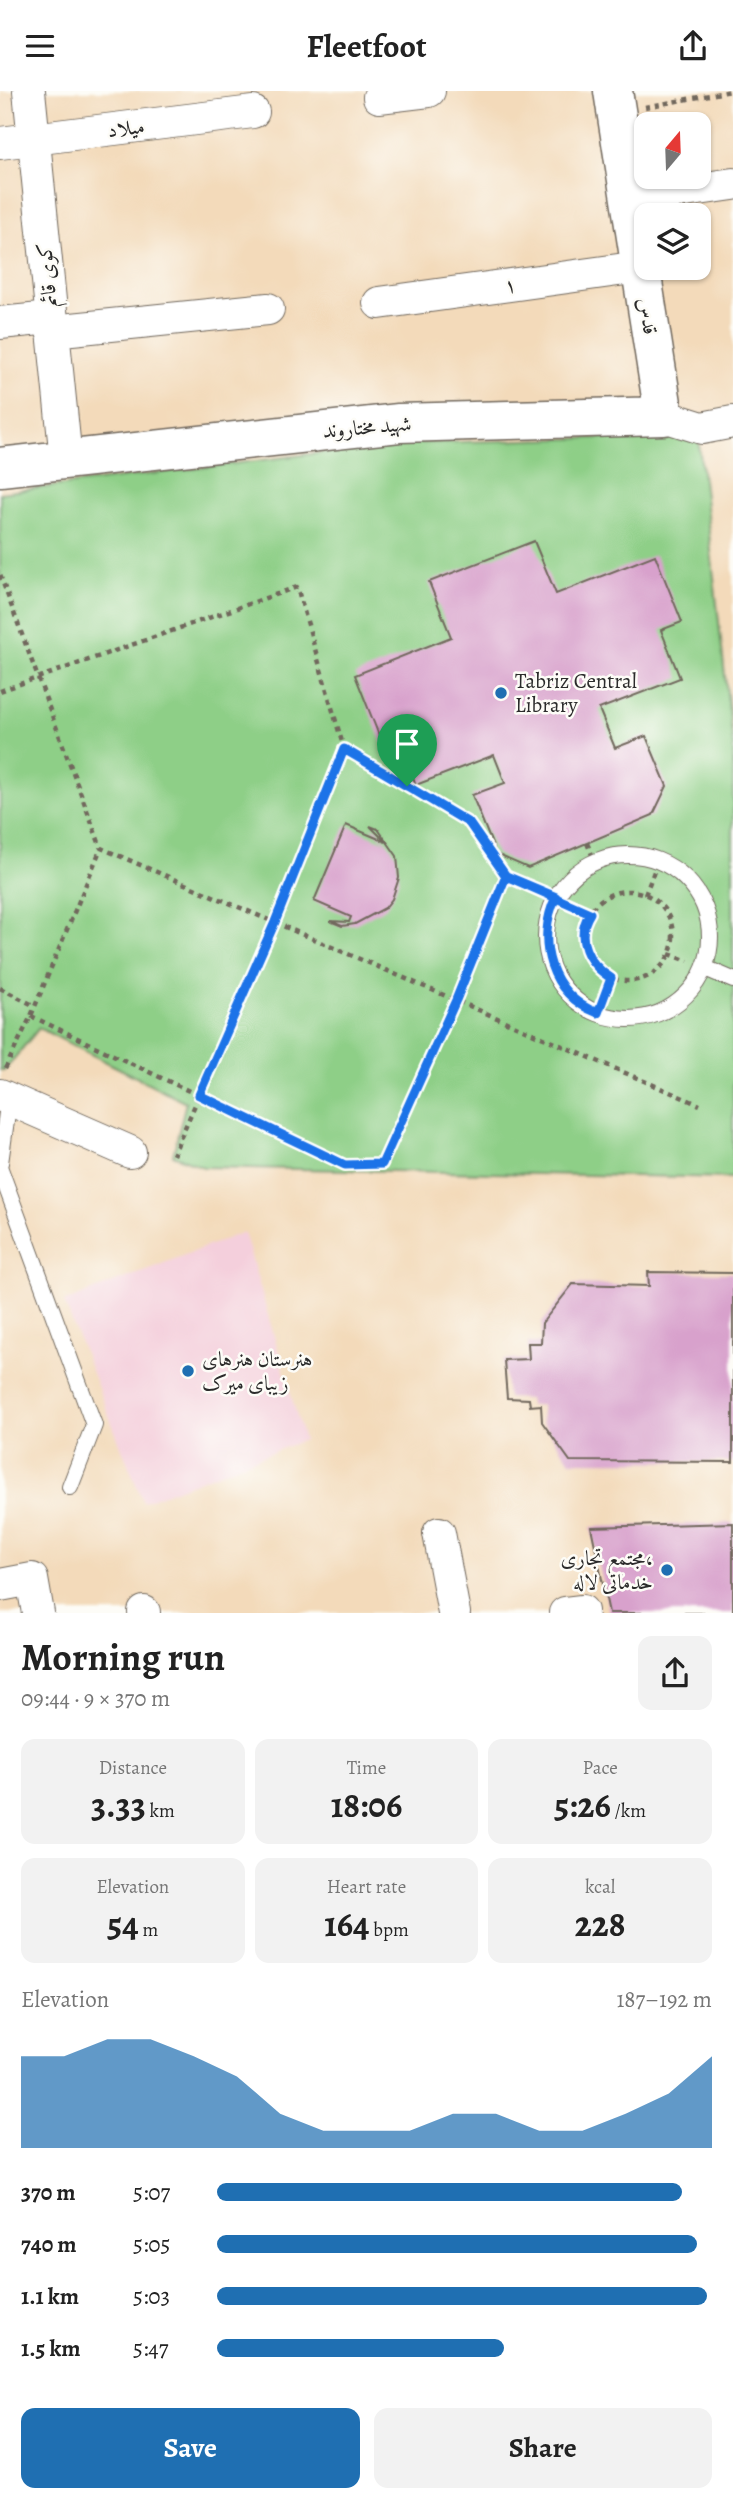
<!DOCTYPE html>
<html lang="en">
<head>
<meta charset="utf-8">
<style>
	:root { --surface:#fff; --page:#f2f2f2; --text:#222; --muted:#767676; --accent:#1f6fb2 }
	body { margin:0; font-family:Alegreya,Amiri,serif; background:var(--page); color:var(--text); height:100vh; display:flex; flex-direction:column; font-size:26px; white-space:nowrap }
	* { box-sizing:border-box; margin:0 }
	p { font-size:23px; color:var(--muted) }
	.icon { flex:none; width:38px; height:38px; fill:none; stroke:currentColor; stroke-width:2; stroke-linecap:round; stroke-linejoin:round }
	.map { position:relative; height:1522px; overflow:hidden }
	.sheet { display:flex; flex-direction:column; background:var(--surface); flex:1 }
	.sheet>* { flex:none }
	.needle { width:46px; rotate:19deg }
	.buttons { position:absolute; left:634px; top:21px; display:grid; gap:14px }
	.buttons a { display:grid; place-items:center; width:77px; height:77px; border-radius:14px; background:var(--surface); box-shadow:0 2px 5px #0004; font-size:35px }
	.pin { position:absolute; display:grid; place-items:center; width:60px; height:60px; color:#fff; margin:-72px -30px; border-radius:50% 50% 50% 0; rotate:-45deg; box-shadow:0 0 7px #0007 }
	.pin .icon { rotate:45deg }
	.round { display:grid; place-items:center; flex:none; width:74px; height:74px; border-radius:14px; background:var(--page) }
	.overview { display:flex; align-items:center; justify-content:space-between; height:119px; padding:0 21px }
	h1 { font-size:38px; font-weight:700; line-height:52px }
	.figures { display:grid; grid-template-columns:repeat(3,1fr); gap:10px; height:119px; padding:7px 21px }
	.figures div { display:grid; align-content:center; border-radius:14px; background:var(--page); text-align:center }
	.figures b { font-size:35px; font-weight:700 }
	.figures small { font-size:19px; font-weight:400 }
	.figures p { font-size:19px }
	.chart { height:196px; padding:14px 21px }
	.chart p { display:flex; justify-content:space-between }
	.chart svg { width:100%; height:126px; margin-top:7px; fill:var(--accent); opacity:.7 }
	.action { display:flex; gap:14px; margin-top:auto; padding:14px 21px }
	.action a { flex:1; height:80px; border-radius:14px; background:var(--accent); color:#fff; font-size:28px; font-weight:700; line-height:80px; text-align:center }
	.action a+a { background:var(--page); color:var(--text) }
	ul { padding:0 21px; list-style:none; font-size:23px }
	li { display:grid; grid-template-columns:112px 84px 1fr; align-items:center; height:52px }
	li i { height:18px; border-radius:9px; background:var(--accent) }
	header { display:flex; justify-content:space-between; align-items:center; height:91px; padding:0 21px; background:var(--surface); font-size:32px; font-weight:700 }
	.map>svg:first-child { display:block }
	.built { fill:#f4cfdc }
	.green { fill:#8ecf87; stroke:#5c7d59; stroke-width:2 }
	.building { fill:#d8a1cc }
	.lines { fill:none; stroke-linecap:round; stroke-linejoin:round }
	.service-casing { stroke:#71685d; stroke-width:18 }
	.minor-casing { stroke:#71685d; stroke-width:34 }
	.tertiary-casing { stroke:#71685d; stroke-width:41 }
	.path { stroke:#71685d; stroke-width:4.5; stroke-dasharray:5 5; stroke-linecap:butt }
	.service { stroke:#fff; stroke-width:16 }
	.minor { stroke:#fff; stroke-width:32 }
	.tertiary { stroke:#fff; stroke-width:38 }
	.route-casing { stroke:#fff; stroke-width:14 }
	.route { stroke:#1a73e8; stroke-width:9 }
	.poi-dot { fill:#1f6fb2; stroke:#fdfcf7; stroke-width:2.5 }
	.labels { text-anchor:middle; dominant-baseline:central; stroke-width:5; stroke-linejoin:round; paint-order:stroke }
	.street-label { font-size:21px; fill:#2b2b2b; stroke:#fdfcf7 }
	.poi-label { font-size:21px; fill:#2b2b2b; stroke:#fdfcf7; text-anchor:start }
</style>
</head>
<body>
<header><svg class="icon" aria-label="menu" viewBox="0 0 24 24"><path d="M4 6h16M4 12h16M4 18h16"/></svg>Fleetfoot<svg class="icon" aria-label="share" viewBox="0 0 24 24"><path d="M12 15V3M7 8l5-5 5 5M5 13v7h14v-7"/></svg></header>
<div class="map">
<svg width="733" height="1522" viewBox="0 0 733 1522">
	<rect width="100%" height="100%" fill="#fdfcf7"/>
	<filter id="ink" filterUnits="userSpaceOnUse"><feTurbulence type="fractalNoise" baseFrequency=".0143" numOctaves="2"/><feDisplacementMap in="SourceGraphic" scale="14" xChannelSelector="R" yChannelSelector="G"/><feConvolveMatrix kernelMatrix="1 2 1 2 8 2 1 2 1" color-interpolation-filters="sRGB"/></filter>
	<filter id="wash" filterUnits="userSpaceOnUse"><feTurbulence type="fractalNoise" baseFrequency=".00686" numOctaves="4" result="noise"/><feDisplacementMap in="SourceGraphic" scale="28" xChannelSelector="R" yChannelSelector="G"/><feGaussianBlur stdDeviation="1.57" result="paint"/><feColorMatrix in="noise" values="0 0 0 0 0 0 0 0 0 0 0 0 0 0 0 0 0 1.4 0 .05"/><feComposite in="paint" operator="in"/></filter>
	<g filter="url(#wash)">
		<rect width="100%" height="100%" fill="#f3daba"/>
		<!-- built -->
		<path class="built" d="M244 1141 304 1349 143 1411 64 1211Z"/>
		<!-- green -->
		<path class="green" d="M698 344 733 656V1087L203 1076 173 1064 186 1011 39 937 4 980 0 979V402L390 353Z"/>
		<g id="blocks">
			<!-- building -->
			<g class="building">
				<path d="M534 450 556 503 655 464 682 531 661 539 680 587 599 618 615 657 646 645 667 695 653 724 528 777 496 763 472 704 505 692 494 664 416 694 398 646 382 652 355 584 451 546 429 491Z"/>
				<path d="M346 734 386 751 370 735 378 738 397 765 399 787 392 808 385 817 355 833 342 835 330 830 349 831 351 826 314 810Z"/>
				<path d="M648 1181 733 1182V1371L570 1370 542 1331 541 1314 530 1315 529 1308 507 1307 504 1269 529 1268 528 1252H541L542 1232 573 1193 649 1195Z"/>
				<path d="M733 1432V1522H609L591 1436Z"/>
			</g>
		</g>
	</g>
	<g filter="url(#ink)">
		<use href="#blocks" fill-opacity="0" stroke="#71685d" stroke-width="2"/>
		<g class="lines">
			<!-- service casing -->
			<g class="service-casing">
				<g id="service">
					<circle cx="628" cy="846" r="82"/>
					<path d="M705 877 733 889"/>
					<path d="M0 1072 9 1008"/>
					<path d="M0 1078 94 1334 70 1396"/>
				</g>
			</g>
			<!-- minor casing -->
			<g class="minor-casing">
				<g id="minor">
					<path d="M29 0 66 369"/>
					<path d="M379 6 429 0"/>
					<path d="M0 52 253 21"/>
					<path d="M630 108 733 93"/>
					<path d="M379 212 640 176"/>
					<path d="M0 232 51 227"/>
					<path d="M52 240 268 218"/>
					<path d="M664 325 702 337 733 331"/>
					<path d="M0 1004 130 1061"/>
					<path d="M439 1442 454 1522"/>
					<path d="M0 1494 32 1488 38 1522"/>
					<path d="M144 1521V1522"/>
					<path d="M565 1522 582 1520"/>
				</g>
			</g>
			<!-- tertiary casing -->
			<g class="tertiary-casing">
				<path id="tertiary" d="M0 376 399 332 664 325 613 0"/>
			</g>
			<!-- path -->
			<g class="path">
				<path d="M645 16 731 0"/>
				<path d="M0 484 101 757 700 1014"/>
				<path d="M0 600 297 496 344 658 275 831 173 1064"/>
				<path d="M344 658 469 732 506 784 590 822"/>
				<path d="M587 752 595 771"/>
				<circle cx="628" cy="845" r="45"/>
				<path d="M645 804 658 770"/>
				<path d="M669 863 688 870"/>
				<path d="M0 897 35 915"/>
				<path d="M598 922 611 887"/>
				<path d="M31 925 345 1074 382 1073 456 909 506 784"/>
				<path d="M5 978 31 925 101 757"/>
			</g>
			<!-- service -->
			<use href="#service" class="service"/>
			<!-- minor -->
			<use href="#minor" class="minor"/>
			<!-- tertiary -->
			<use href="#tertiary" class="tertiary"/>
		</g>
	</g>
	<g class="lines" filter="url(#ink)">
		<!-- route casing -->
		<g class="route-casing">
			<path id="route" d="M407 695 344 658 275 831 199 1004 345 1074 382 1073 456 909 506 785 590 822C574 847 588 873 611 887L598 922C550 905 535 849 556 806L506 785 469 732 407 695"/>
		</g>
		<!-- route -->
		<use href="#route" class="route"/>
	</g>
	<!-- markers -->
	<g class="poi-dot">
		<circle cx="501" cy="602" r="7"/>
		<circle cx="188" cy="1280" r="7"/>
		<circle cx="667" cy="1479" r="7"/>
	</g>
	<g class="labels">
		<!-- street labels -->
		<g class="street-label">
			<text transform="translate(126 37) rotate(-7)">میلاد</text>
			<text transform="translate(47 184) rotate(-95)">کوی قائم</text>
			<text transform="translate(510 194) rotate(-8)">۱</text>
			<text transform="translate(648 225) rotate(81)">قدس</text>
			<text transform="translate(367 336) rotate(-5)">شهید مختاروند</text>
		</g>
		<!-- poi labels -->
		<g class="poi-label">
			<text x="515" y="590">Tabriz Central<tspan x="515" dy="24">Library</tspan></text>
			<text x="202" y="1268">هنرستان هنرهای<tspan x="202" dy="24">زیبای میرک</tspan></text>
			<text x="653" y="1467" text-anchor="end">مجتمع تجاری،<tspan x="653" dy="24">خدماتی لاله</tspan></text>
		</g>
	</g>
</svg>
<div class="buttons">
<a><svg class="needle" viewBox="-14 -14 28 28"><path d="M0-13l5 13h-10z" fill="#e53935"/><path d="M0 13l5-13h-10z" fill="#767676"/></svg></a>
<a><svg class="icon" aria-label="layers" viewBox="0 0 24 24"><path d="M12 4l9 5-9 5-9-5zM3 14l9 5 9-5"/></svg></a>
</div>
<div class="pin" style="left:407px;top:695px;background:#1e9e55"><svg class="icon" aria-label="arrive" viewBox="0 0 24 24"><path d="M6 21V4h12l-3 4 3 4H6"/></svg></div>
</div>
<section class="sheet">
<div class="overview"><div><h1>Morning run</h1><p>09:44 · 9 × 370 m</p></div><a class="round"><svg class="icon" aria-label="share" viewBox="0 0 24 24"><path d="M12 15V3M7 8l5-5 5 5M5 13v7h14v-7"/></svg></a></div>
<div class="figures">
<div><p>Distance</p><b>3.33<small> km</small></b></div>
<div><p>Time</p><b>18:06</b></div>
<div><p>Pace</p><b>5:26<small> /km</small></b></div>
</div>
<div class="figures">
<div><p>Elevation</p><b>54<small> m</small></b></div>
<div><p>Heart rate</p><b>164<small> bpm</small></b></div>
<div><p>kcal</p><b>228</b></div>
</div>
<div class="chart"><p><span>Elevation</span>187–192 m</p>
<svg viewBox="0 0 160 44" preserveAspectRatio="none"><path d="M0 44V12L10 12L20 6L30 6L40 12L50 19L60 32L70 38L80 38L90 38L100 32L110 32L120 38L130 38L140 32L150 25L160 12V44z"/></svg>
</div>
<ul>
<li><b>370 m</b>5:07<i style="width:94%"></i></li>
<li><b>740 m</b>5:05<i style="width:97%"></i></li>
<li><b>1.1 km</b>5:03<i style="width:99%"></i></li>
<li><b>1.5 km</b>5:47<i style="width:58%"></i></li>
</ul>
<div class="action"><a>Save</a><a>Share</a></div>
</section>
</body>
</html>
